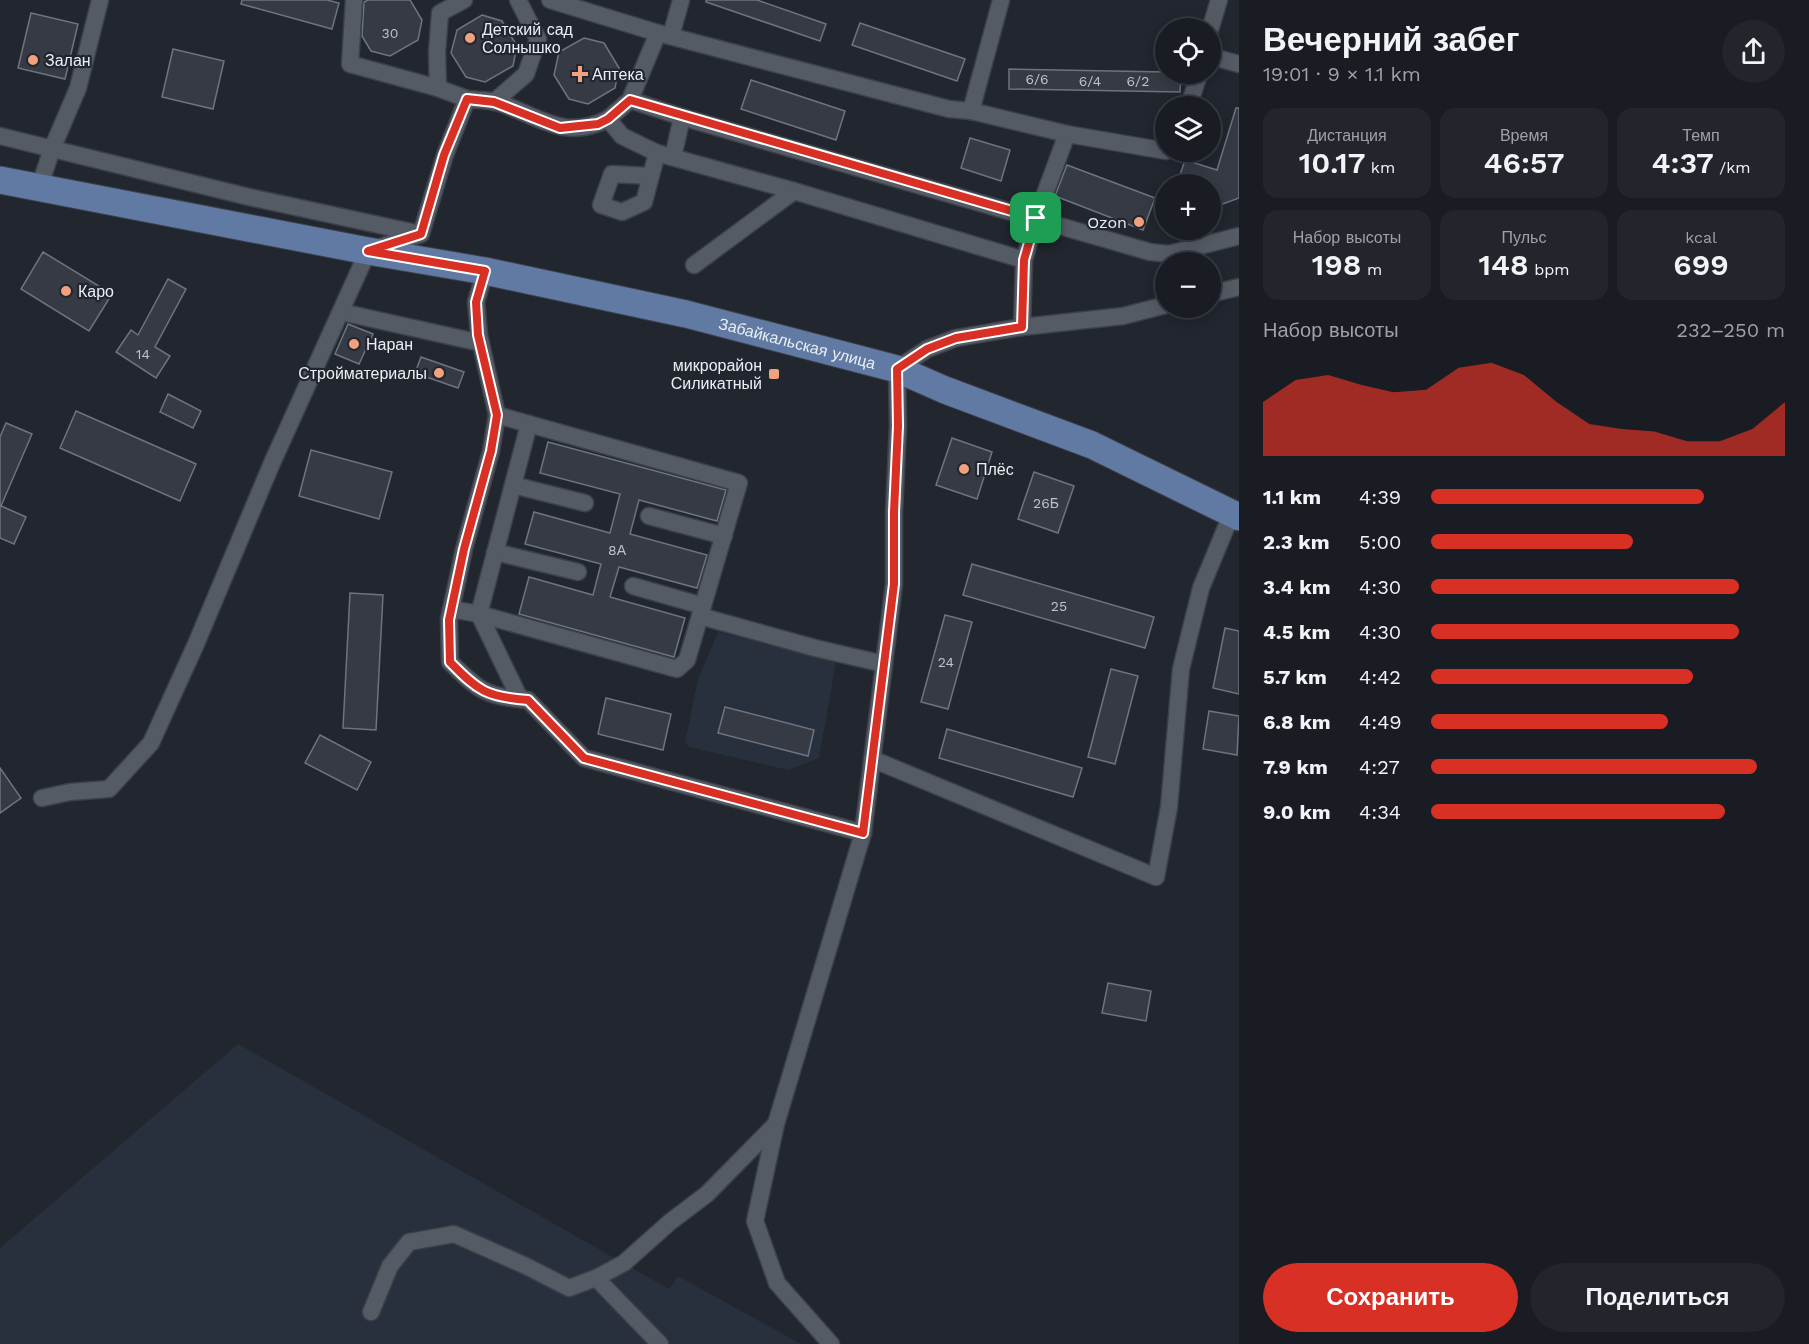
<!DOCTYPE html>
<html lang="ru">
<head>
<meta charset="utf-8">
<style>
	:root { --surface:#191c23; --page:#22252b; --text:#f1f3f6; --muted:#9fa1a6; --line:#373a41; --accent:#d93025 }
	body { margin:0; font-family:"Work Sans",sans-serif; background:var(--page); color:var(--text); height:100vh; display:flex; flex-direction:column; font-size:22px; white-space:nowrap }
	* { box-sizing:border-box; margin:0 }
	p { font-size:20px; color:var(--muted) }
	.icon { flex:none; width:33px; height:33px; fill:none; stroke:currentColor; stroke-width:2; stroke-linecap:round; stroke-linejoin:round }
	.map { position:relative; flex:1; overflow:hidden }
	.details { display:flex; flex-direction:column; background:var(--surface); width:570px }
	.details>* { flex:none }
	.buttons { position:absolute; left:1155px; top:18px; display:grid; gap:12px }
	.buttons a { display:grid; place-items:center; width:66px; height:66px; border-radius:50%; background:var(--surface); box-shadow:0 3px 15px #0003,0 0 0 2px var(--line); font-size:30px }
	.pin { position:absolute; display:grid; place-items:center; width:51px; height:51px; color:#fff; margin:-26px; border-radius:12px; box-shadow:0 3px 9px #0006 }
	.round { display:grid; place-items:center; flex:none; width:63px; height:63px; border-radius:32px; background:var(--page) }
	.overview { display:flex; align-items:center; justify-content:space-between; height:102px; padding:0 24px }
	h1 { font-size:33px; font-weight:600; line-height:45px }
	.figures { display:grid; grid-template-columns:repeat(3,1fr); gap:9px; height:102px; padding:6px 24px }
	.figures div { display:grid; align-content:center; border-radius:15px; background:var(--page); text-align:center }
	.figures b { font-size:30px; font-weight:600 }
	.figures small { font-size:16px; font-weight:400 }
	.figures p { font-size:16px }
	.chart { height:168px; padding:12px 24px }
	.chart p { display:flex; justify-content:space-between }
	.chart svg { width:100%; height:108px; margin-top:6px; fill:var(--accent); opacity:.7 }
	.button { display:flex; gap:12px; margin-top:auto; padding:12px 24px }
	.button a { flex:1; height:69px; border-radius:36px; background:var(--accent); color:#fff; font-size:24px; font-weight:600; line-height:69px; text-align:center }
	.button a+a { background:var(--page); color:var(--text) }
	ul { padding:0 24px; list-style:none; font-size:20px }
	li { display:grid; grid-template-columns:96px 72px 1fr; align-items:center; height:45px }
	li i { height:15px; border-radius:8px; background:var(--accent) }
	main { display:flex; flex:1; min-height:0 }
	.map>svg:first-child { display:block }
	.built { fill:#28303e }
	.building { fill:#353a44; stroke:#6e747f; stroke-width:1.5 }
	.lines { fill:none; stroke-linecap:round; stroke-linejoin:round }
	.minor-casing { stroke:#3c4048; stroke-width:19 }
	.primary-casing { stroke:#3c4048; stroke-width:29 }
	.minor { stroke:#555b65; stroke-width:16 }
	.primary { stroke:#607aa3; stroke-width:27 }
	.route-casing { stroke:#fff; stroke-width:12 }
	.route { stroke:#d93025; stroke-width:8 }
	.poi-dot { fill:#f1a17d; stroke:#21262f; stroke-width:2 }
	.labels { text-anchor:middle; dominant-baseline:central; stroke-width:4.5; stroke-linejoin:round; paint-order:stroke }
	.number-label { font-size:14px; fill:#bec2c9 }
	.poi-label { font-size:16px; fill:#ebeff5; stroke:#21262f; text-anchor:start }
	.street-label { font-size:16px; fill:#ebeff5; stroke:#21262f }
</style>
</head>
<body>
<main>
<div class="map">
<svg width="1239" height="1344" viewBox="0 0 1239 1344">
	<rect width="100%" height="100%" fill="#21262f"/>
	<!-- built -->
	<g class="built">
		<path d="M718 632 836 662 819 758 788 770 689 747 685 742 698 679Z"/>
		<path d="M238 1044 669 1289 678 1276 801 1344H0V1248Z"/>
	</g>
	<!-- building -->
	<g class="building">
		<path d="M242 0H327L339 3 332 29 241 4Z"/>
		<path d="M368 0H410L422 20 418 40 390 56 371 51 362 36 364 2Z"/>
		<path d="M706 0H757L826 24 820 41 706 2Z"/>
		<path d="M31 13 78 24 65 79 18 68Z"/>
		<path d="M482 15 502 21 517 46 513 66 485 82 466 77 451 53 457 30Z"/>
		<path d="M860 23 965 59 957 81 852 45Z"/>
		<path d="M584 38 604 43 619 68 615 88 588 104 569 99 554 75 559 52Z"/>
		<path d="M173 49 224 61 213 109 162 97Z"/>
		<path d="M1009 69 1166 72V74H1181L1180 92 1009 89Z"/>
		<path d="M751 80 845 111 836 140 741 109Z"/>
		<path d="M1236 108H1239V198L1220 205 1210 202V184H1177L1185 160 1217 170Z"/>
		<path d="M970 138 1010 150 1001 181 961 168Z"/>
		<path d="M1067 165 1155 198 1143 230 1055 196Z"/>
		<path d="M43 252 112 294 89 331 21 289Z"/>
		<path d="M168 279 186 289 155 347 170 356 156 378 116 352 131 330 138 335Z"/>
		<path d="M348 324 373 334 359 364 335 354Z"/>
		<path d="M421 357 464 372 458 388 415 373Z"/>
		<path d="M168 394 201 411 193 428 160 412Z"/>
		<path d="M76 411 196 464 180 501 60 448Z"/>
		<path d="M6 423 32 434 1 506 26 517 14 544 0 538V437Z"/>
		<path d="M952 438 992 452 977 499 936 485Z"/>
		<path d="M548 442 726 490 717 521 639 500 630 534 707 555 697 588 619 567 610 597 685 618 674 657 519 614 529 577 593 595 601 564 525 544 534 512 610 533 620 494 540 473Z"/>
		<path d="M311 450 392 472 379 519 299 496Z"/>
		<path d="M1034 472 1074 486 1058 533 1018 519Z"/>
		<path d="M972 564 1154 617 1145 648 963 595Z"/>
		<path d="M350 593 383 595 376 730 343 728Z"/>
		<path d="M945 615 972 622 948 709 921 702Z"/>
		<path d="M1225 628 1239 631V694L1213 688Z"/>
		<path d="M1111 669 1138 676 1115 764 1088 757Z"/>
		<path d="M606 698 671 714 663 750 598 734Z"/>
		<path d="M725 707 814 730 808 756 718 733Z"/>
		<path d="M1209 711 1239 716 1237 755 1203 749Z"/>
		<path d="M947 729 1082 768 1073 797 939 758Z"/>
		<path d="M320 735 371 762 357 790 305 763Z"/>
		<path d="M0 768 21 798 0 813Z"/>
		<path d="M1108 983 1151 991 1146 1021 1102 1013Z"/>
	</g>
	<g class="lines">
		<!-- minor casing -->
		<g class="minor-casing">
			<g id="minor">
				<path d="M354 0 350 64 438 88"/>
				<path d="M464 0 440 13 437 52 438 88 467 99"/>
				<path d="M550 0 658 33 949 109 971 111 1067 134 1036 218 1024 260 1022 327"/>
				<path d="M1210 30 1219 0"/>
				<path d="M658 33 630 100 682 117 673 157"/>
				<path d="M671 36 681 0"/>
				<path d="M1210 56 1239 64"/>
				<path d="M630 100 608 119 622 136 657 153"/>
				<path d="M494 102 526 74 538 39 518 0"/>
				<path d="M1189 106 1199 74"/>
				<path d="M971 111 1001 0"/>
				<path d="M682 117 1150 252 1169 254 1239 236"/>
				<path d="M1067 134 1166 151"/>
				<path d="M0 136 249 197 421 234"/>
				<path d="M651 176 612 174 601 205 622 212 644 202 657 153 794 191 1024 260"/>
				<path d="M39 188 52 149 78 88 100 0"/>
				<path d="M694 265 794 191"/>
				<path d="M485 271 476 302 479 335 497 415 491 451 464 549 449 619 450 662C479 691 487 697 528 700L584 758 863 833"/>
				<path d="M1210 294 1239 287"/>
				<path d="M341 312 481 343"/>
				<path d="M513 485 585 503"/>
				<path d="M649 516 724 536"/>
				<path d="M495 552 578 572"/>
				<path d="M633 586 703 606"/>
				<path d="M451 609 479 614 677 669 687 660 739 483 497 415"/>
				<path d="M700 616 815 648 884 664"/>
				<path d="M520 699 479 614 529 424"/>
				<path d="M872 759 1156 877 1169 807 1181 669 1201 588 1232 513"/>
				<path d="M42 798 70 792 109 789 151 743 196 644 272 463 368 251 421 234 445 155 467 99C476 100 487 100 496 102 536 114 563 142 608 119"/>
				<path d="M371 1312 390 1266 409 1242 454 1234 526 1266 569 1288 596 1278"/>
				<path d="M660 1344 596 1278 624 1263 670 1222 707 1194 775 1125"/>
				<path d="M831 1344 777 1283 755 1221 776 1124 863 833 894 584V512L898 426 897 369 927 349 956 338 1022 327 1123 316 1166 305"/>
			</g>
		</g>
		<!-- primary casing -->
		<g class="primary-casing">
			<g id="primary">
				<path id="s1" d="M0 180 368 251 485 271 686 314 897 369 945 390 1092 445 1239 517"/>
			</g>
		</g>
		<!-- minor -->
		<use href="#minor" class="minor"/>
		<!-- primary -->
		<use href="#primary" class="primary"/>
	</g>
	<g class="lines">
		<!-- route casing -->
		<g class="route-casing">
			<path id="route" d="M467 99 494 102 560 128 598 124 608 119 630 100 1036 218 1024 260 1022 327 956 338 927 349 897 369 898 426 894 512V584L863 833 584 758 528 700C487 697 478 691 450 662L449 620 464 549 491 451 497 415 478 335 476 302 485 271 368 251 421 234 444 155Z"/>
		</g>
		<!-- route -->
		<use href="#route" class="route"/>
	</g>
	<!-- markers -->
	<g class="poi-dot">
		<circle cx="470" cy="38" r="6"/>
		<circle cx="33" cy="60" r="6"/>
		<path d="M577 65h6v6h6v6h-6v6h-6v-6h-6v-6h6z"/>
		<circle cx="1139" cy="222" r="6"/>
		<circle cx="66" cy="291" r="6"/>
		<circle cx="354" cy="344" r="6"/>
		<circle cx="439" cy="373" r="6"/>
		<rect x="768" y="368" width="12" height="12" rx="3"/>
		<circle cx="964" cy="469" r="6"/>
	</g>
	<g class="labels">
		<!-- number labels -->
		<g class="number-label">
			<text x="390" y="33">30</text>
			<text x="1037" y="79">6/6</text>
			<text x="1090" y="81">6/4</text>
			<text x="1138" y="81">6/2</text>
			<text x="143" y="354">14</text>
			<text x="1046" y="503">26Б</text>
			<text x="617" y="550">8А</text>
			<text x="1059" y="606">25</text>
			<text x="946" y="662">24</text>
		</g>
		<!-- poi labels -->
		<g class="poi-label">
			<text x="482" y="29">Детский сад<tspan x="482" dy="18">Солнышко</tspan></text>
			<text x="45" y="60">Залан</text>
			<text x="592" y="74">Аптека</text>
			<text x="1127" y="222" text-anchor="end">Ozon</text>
			<text x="78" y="291">Каро</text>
			<text x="366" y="344">Наран</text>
			<text x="762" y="365" text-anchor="end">микрорайон<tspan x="762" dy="18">Силикатный</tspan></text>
			<text x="427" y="373" text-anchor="end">Стройматериалы</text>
			<text x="976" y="469">Плёс</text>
		</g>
		<!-- street labels -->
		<g class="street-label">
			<text stroke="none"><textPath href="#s1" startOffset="814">Забайкальская улица</textPath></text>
		</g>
	</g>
</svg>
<div class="buttons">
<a><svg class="icon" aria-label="locate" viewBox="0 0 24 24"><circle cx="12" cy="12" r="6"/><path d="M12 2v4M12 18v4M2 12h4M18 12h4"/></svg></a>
<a><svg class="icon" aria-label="layers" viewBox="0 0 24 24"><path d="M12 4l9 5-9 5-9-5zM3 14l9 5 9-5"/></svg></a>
<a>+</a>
<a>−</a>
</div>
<div class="pin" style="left:1036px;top:218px;background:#1e9e55"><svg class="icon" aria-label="arrive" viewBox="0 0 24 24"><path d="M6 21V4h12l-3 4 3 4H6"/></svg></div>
</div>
<section class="details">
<div class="overview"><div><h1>Вечерний забег</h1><p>19:01 · 9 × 1.1 km</p></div><a class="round"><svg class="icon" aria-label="share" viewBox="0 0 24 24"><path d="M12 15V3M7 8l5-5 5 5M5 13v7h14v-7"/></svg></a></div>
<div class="figures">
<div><p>Дистанция</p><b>10.17<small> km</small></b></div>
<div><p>Время</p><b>46:57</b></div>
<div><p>Темп</p><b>4:37<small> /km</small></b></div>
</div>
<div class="figures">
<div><p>Набор высоты</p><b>198<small> m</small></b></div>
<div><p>Пульс</p><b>148<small> bpm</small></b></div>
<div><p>kcal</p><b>699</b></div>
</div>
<div class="chart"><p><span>Набор высоты</span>232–250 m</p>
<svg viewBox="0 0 160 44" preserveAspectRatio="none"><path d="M0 44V22L10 13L20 11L30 15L40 18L50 17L60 8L70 6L80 11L90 22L100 31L110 33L120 34L130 38L140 38L150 33L160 22V44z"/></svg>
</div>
<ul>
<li><b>1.1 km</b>4:39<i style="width:77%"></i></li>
<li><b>2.3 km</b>5:00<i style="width:57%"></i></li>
<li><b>3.4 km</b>4:30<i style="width:87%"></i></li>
<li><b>4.5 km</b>4:30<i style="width:87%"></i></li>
<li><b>5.7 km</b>4:42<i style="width:74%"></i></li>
<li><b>6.8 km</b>4:49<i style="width:67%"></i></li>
<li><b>7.9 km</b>4:27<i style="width:92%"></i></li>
<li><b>9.0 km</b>4:34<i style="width:83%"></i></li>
</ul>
<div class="button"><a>Сохранить</a><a>Поделиться</a></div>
</section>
</main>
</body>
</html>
